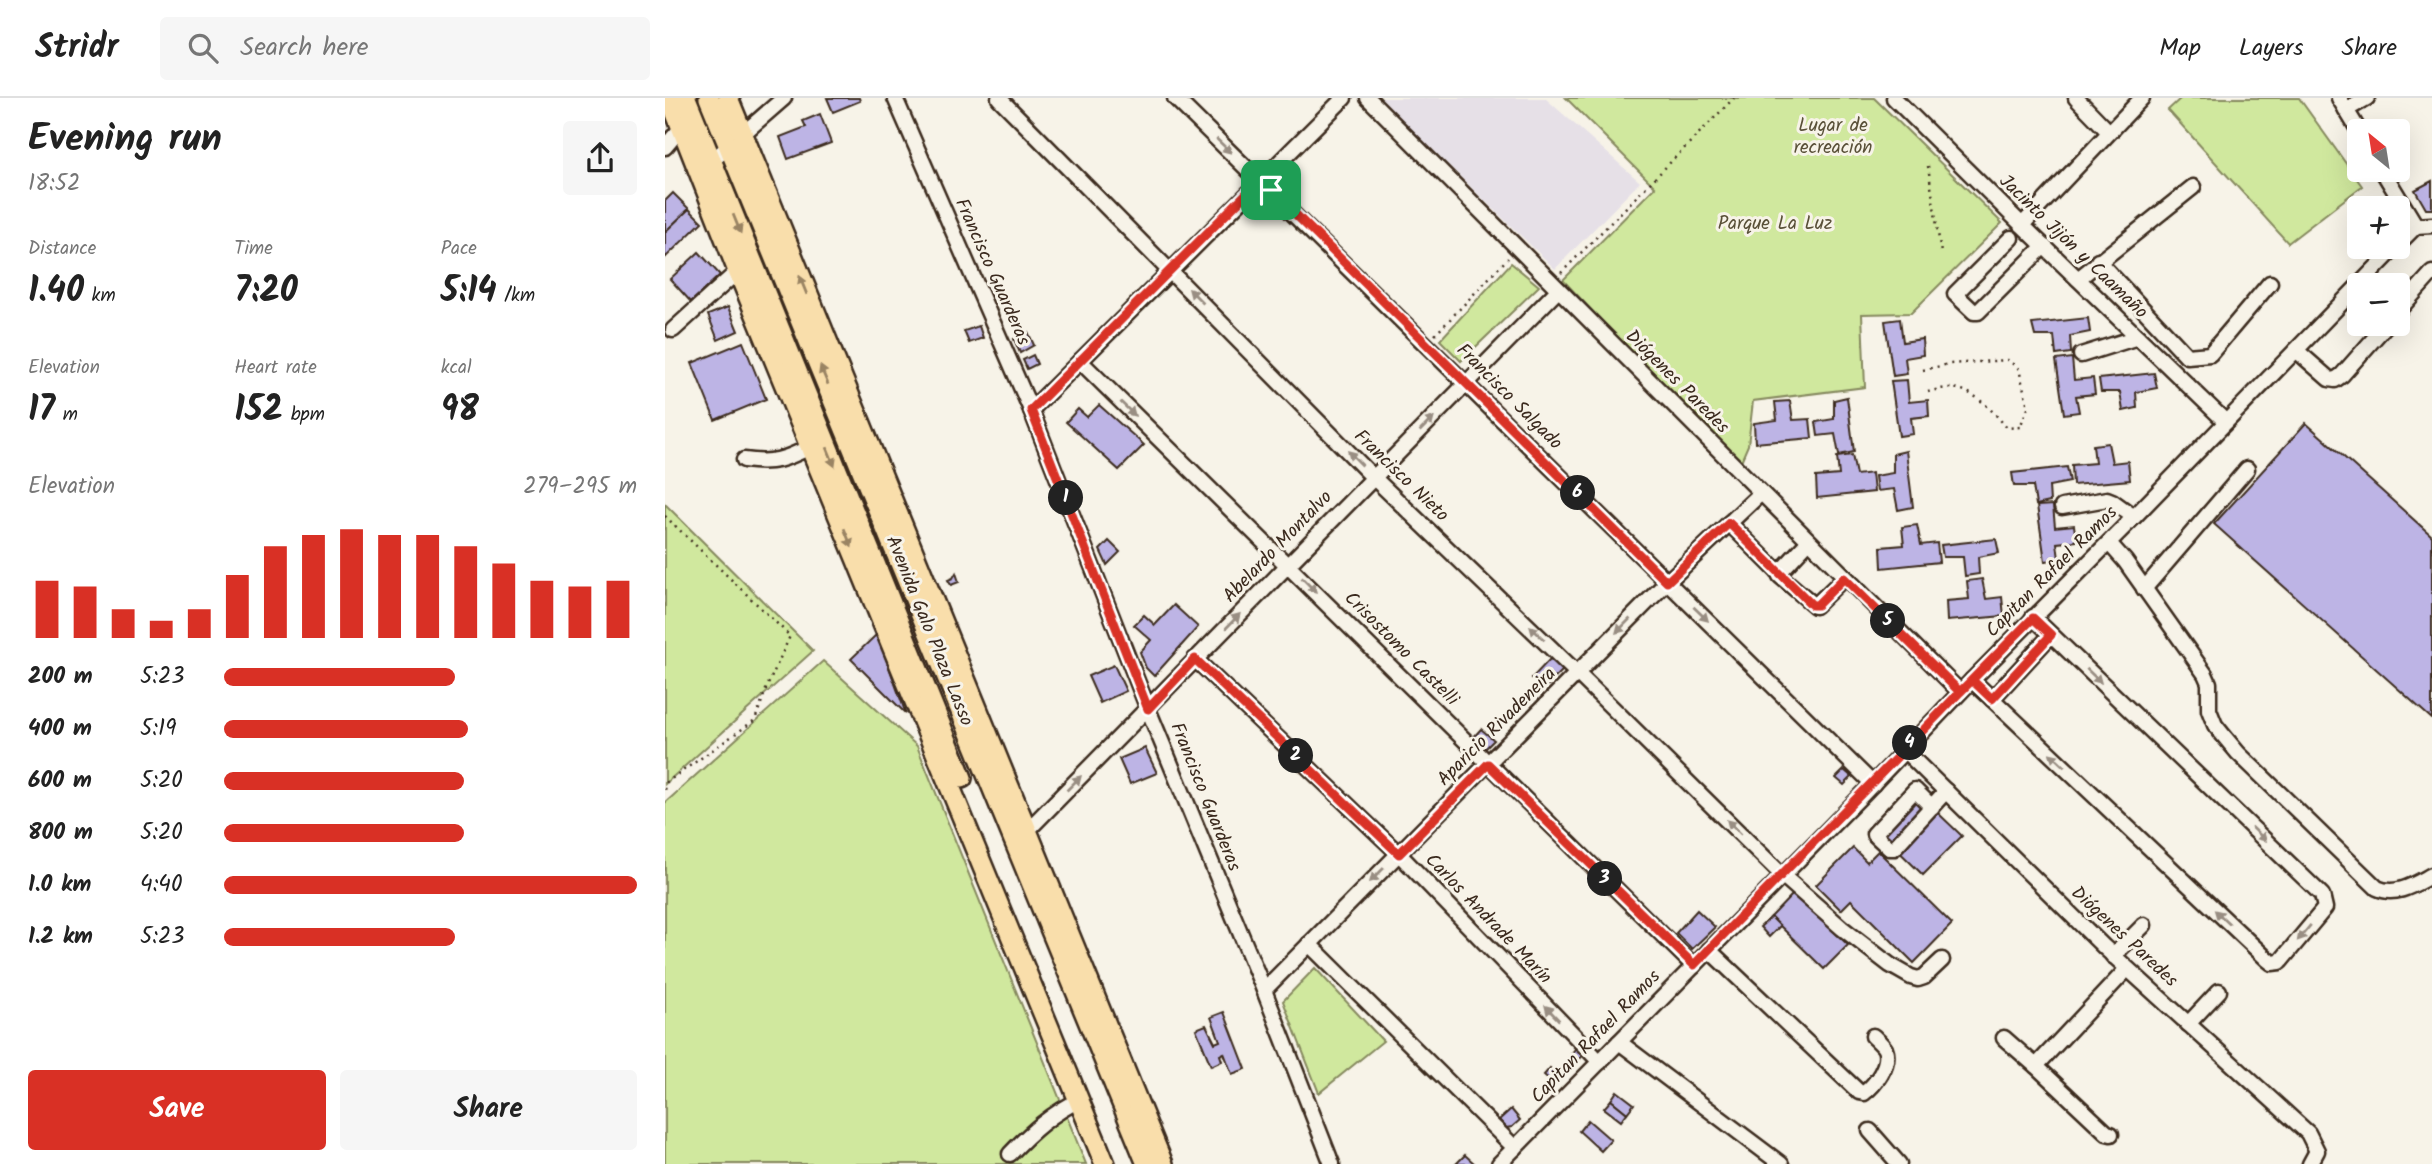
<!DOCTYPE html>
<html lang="en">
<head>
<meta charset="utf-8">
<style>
	:root { --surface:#fff; --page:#f6f6f6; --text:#222; --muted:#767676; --line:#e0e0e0; --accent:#d93025 }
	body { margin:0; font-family:Kalam,sans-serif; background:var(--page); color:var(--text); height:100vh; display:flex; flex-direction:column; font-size:26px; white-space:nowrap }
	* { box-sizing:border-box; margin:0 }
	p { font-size:23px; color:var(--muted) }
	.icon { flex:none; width:38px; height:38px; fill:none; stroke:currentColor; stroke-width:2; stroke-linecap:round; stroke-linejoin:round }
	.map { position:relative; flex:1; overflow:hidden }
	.drawer { display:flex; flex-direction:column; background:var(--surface); width:665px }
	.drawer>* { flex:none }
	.needle { width:46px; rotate:330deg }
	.fabs { position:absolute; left:1682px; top:21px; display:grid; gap:14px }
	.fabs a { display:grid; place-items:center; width:63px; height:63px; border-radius:7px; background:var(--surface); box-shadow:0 7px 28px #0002; font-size:35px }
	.pin { position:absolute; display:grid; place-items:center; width:60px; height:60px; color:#fff; margin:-30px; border-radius:14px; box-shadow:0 4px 10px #0006 }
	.km { position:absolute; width:35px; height:35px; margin:-18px; border-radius:50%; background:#222; color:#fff; font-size:19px; line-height:35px; text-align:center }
	.round { display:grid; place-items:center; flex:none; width:74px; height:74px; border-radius:7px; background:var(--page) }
	.headline { display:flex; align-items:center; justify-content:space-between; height:119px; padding:0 28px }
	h1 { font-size:38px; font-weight:700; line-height:52px }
	.stats { display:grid; grid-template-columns:repeat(3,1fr); gap:10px; height:119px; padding:7px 28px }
	.stats div { display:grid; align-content:center }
	.stats b { font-size:35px; font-weight:700 }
	.stats small { font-size:19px; font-weight:400 }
	.stats p { font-size:19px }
	.chart { height:196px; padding:14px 28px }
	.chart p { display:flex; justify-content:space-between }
	.chart svg { width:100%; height:126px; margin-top:7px; stroke:var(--accent); stroke-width:6 }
	.action { display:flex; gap:14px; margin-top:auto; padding:14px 28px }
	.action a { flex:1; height:80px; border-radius:7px; background:var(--accent); color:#fff; font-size:28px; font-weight:700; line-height:80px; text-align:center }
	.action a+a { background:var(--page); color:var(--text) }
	ul { padding:0 28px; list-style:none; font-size:23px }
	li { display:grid; grid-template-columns:112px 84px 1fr; align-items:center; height:52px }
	li i { height:18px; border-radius:9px; background:var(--accent) }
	header { display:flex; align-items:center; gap:42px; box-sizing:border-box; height:98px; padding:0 35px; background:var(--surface); border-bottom:2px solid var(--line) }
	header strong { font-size:33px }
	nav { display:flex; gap:38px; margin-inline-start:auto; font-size:24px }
	.search { width:490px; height:63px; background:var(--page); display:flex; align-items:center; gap:18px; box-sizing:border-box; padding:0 24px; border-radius:7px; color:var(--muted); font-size:26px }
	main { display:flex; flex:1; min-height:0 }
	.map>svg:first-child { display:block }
	.built { fill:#e6e0e7 }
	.green { fill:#d0e89e; stroke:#86895e; stroke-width:2 }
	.building { fill:#bdb4e5; stroke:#3b2a1e; stroke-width:2 }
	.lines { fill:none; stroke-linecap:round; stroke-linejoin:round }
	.minor-casing { stroke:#3b2a1e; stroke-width:19 }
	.major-casing { stroke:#3b2a1e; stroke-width:24 }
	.path { stroke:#3b2a1e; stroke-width:2.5; stroke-dasharray:2 5; stroke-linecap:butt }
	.minor { stroke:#f7f3e8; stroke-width:14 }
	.major { stroke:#f9deab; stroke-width:19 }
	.oneway { fill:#998e83 }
	.oneway2 { fill:#9a8464 }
	.route-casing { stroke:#fff; stroke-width:14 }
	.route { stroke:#d93025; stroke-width:9 }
	.labels { text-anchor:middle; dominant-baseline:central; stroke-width:6; stroke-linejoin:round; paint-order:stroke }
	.park-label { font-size:19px; fill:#595038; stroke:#f7f3e8 }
	.street-label { font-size:19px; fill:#3b2a1e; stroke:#f7f3e8 }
</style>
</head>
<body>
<header>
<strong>Stridr</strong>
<div class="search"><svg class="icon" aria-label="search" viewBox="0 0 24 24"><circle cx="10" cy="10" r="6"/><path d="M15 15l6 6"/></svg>Search here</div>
<nav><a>Map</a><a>Layers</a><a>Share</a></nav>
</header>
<main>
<section class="drawer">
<div class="headline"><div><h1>Evening run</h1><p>18:52</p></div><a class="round"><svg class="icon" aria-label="share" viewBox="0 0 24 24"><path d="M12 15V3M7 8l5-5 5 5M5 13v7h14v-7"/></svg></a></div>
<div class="stats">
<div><p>Distance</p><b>1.40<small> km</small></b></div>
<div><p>Time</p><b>7:20</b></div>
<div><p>Pace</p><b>5:14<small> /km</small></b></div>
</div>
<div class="stats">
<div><p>Elevation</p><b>17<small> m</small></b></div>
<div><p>Heart rate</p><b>152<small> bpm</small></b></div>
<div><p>kcal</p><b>98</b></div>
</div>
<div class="chart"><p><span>Elevation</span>279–295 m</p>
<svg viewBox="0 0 160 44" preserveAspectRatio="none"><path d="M5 44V24M15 44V26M25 44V34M35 44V38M45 44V34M55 44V22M65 44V12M75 44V8M85 44V6M95 44V8M105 44V8M115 44V12M125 44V18M135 44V24M145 44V26M155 44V24"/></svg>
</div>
<ul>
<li><b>200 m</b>5:23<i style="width:56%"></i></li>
<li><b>400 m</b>5:19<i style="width:59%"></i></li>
<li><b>600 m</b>5:20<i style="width:58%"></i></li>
<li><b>800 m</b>5:20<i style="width:58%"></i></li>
<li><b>1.0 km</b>4:40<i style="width:100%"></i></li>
<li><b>1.2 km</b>5:23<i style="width:56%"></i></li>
</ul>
<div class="action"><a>Save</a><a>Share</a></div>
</section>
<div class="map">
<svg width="1767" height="1066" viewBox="0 0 1767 1066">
	<rect width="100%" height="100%" fill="#f7f3e8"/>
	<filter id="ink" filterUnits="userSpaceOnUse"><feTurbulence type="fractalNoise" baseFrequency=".0143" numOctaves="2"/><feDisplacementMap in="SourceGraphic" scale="14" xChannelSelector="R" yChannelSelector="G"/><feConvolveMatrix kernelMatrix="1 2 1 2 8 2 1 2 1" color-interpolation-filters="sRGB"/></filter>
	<g filter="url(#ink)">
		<!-- built -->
		<path class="built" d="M714 0H880L975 84 890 171Z"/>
		<!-- green -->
		<g class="green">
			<path d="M901 0H1209L1337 125 1246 215 1197 216 1200 289 1088 303 1083 347 1074 368 898 182 990 89Z"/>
			<path d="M1516 0H1634L1697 88 1623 145 1503 12Z"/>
			<path d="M846 165 874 188 796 263 775 242Z"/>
			<path d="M0 406 148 553 0 686Z"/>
			<path d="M158 563 252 648 421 1066H0V705Z"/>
			<path d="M650 870 718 943 654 995 618 903Z"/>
		</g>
		<!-- building -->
		<g class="building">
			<path d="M162 0H194L195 3 168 14Z"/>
			<path d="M155 16 166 45 123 61 115 39 141 29 138 23Z"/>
			<path d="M1767 83V111H1761L1750 92Z"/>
			<path d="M8 95 24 111 0 134V103Z"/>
			<path d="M24 111 37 124 0 160V134Z"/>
			<path d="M34 154 55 177 26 204 5 181Z"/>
			<path d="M63 209 73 233 53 242 43 217Z"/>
			<path d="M1423 220 1425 234 1405 238 1406 255 1391 257 1389 238H1370L1367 226Z"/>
			<path d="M1235 221 1238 244 1257 241 1258 257 1240 260 1242 276 1228 278 1220 223Z"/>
			<path d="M314 228 318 240 304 245 299 233Z"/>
			<path d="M363 234 369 247 355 255 349 241Z"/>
			<path d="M78 244 101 301 50 322 27 265Z"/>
			<path d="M368 257 372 266 362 271 358 262Z"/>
			<path d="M1407 260 1409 282 1428 280 1430 296 1411 298 1414 314 1399 316 1391 262Z"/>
			<path d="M1489 275 1492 290 1471 294 1472 310 1458 313 1455 294H1436L1434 281Z"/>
			<path d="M1242 282 1244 304 1263 302 1264 318 1246 320 1248 336 1234 338 1226 283Z"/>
			<path d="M1182 299 1189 354 1174 357 1170 336 1153 338 1151 324 1169 321V302Z"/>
			<path d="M1125 303 1128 322 1145 321 1147 340 1090 345 1089 325 1112 322 1110 304Z"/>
			<path d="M434 307 479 347 454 372 401 324 413 311 422 319Z"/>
			<path d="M1641 325 1767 438V621L1549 426Z"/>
			<path d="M1443 345 1447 365 1463 363 1465 382 1408 387 1407 367 1430 365 1428 347Z"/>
			<path d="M1241 353 1248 409 1233 412 1229 391 1212 393 1210 378 1228 375V356Z"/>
			<path d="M1187 357 1191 377 1207 375 1209 394 1152 400 1151 379 1174 377 1172 359Z"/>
			<path d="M1402 369 1405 384 1384 388 1385 404 1371 407 1368 388H1349L1347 375Z"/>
			<path d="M1388 407 1390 429 1409 427 1411 443 1392 445 1394 461 1380 463 1372 408Z"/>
			<path d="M1252 427 1256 447 1272 445 1274 464 1217 470 1216 449 1239 447 1237 429Z"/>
			<path d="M1331 441 1334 455 1313 459 1314 476 1300 478 1298 459H1278L1276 447Z"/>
			<path d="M444 443 455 454 442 467 435 452Z"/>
			<path d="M291 475 294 484 286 487 283 482 288 480Z"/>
			<path d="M1317 481 1321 501 1337 499 1339 518 1282 523 1281 503 1304 501 1302 483Z"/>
			<path d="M509 507 533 529 489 578 481 570 475 554 486 542 469 527 479 517 490 527Z"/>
			<path d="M212 536 241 616 186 561Z"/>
			<path d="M886 560 898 572 878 592 867 580Z"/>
			<path d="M449 567 461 593 435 605 423 578Z"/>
			<path d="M816 631 829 642 819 652 807 641Z"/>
			<path d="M480 650 492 675 465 686 454 661Z"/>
			<path d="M1179 672 1187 679 1179 687 1171 680Z"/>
			<path d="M1248 691 1297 738 1258 777 1210 730Z"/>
			<path d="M1188 750 1202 764 1213 753 1287 826 1249 865 1186 802 1176 812 1151 787Z"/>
			<path d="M1129 795 1183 847 1159 871 1106 819Z"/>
			<path d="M1032 812 1050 829 1027 851 1011 835Z"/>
			<path d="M1106 819 1115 828 1104 839 1095 829Z"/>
			<path d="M559 914 581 971 567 976 559 955 555 957 557 963 546 968 531 931 541 927 550 945 555 943 546 919Z"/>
			<path d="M914 946 920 955 914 962 906 956Z"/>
			<path d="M885 970 895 979 889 986 879 977Z"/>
			<path d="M952 993 969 1006 962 1015 946 1002Z"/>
			<path d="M946 1002 962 1015 956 1023 939 1010Z"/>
			<path d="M846 1011 855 1022 847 1029 841 1030 834 1022Z"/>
			<path d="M923 1022 946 1042 936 1053 914 1033Z"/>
			<path d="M800 1057 810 1066H791Z"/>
		</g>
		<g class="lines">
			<!-- minor casing -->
			<g class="minor-casing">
				<g id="minor">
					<path d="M230 0 366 312 483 611 599 892 667 1066"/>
					<path d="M334 0 708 379 912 575 1117 777 1177 830 1225 867 1246 879 1253 881 1259 879 1277 862"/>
					<path d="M510 0 1208 686"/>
					<path d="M703 0 1295 594"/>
					<path d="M1229 0 1357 127 1561 324"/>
					<path d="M1411 0 1444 34"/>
					<path d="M1674 0 1694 33"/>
					<path d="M1681 12 1702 0"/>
					<path d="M0 49 17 29"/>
					<path d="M41 68 119 0"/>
					<path d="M1717 72 1751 128"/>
					<path d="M1357 127 1477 0"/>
					<path d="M1751 128 1767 127"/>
					<path d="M1346 140 1290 196 1309 214H1313L1379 148"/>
					<path d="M1732 147 1751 128"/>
					<path d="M1433 163 1522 258 1545 256 1605 185"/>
					<path d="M1413 181 1528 89"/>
					<path d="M1732 214 1767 175"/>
					<path d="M8 232 73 173"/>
					<path d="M1631 252 1664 281 1670 282 1677 277 1722 226"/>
					<path d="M1416 257 1473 239"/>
					<path d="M415 263 1029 868"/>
					<path d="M366 312 679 0"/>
					<path d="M79 362C108 366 119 362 145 349"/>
					<path d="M1397 409 1442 401 1447 403 1469 419"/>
					<path d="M1064 425 1114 475"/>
					<path d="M1143 444 1114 475 1115 478 1150 508 1179 480"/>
					<path d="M1444 445 1460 463 1540 576 1544 585V612L1550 627 1558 637 1573 655 1712 790C1731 799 1750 786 1767 777"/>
					<path d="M1479 491 1582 371"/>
					<path d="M530 561 734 756 935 964"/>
					<path d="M1307 582 1602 861 1607 865 1615 864 1660 810 1657 797 1368 519"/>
					<path d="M1327 601 1386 537"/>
					<path d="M1239 652 1439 849 1643 1035 1652 1053 1645 1066"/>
					<path d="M1267 709 1250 692 1209 736 1224 750H1229L1281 693"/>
					<path d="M361 734 893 192"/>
					<path d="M644 846 850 1050"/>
					<path d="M1044 852 1194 994 1199 995C1210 987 1226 966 1220 951 1218 947 1211 941 1208 938"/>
					<path d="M1448 858 1479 827"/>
					<path d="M599 892 1002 484 1095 396"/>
					<path d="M1523 926 1554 893"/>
					<path d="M1339 940 1371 968 1462 871"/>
					<path d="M954 944 1116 1066"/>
					<path d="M1371 968 1442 1035 1446 1036"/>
					<path d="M1205 1033 1234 1066"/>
					<path d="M345 1056C366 1034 387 1015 415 1002"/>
					<path d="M834 1066 1200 694 1307 582 1469 419 1731 149"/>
				</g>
			</g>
			<!-- major casing -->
			<g class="major-casing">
				<g id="major">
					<path d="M5 0 73 173 440 1066"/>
					<path d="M21 0 297 680"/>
					<path d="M44 0 482 1066"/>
					<path d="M63 0 498 1066"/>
				</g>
			</g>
			<!-- path -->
			<g class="path">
				<path d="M1263 68 1276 155"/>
				<path d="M896 175 1069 0"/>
				<path d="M770 237 843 160"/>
				<path d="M1258 272 1284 266 1343 262 1354 271 1363 309 1355 329 1342 330C1328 313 1309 291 1286 290 1278 290 1270 292 1263 294"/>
				<path d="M0 418 125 538 102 589 90 622 2 684 0 692"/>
			</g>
			<!-- minor -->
			<use href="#minor" class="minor"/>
			<!-- major -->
			<use href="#major" class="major"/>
		</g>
		<!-- one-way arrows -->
		<defs><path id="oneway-solid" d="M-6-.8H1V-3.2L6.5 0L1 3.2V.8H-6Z" transform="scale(1.75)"/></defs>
		<g class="oneway">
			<use href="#oneway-solid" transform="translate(559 48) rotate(44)"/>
			<use href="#oneway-solid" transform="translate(531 198) rotate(-135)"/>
			<use href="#oneway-solid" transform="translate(463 311) rotate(44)"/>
			<use href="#oneway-solid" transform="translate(762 326) rotate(-45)"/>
			<use href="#oneway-solid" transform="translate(690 360) rotate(-135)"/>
			<use href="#oneway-solid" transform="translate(644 487) rotate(45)"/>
			<use href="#oneway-solid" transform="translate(1036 516) rotate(44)"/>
			<use href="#oneway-solid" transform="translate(568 523) rotate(-46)"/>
			<use href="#oneway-solid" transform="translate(958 528) rotate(135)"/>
			<use href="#oneway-solid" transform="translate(872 535) rotate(-136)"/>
			<use href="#oneway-solid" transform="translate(1429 578) rotate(44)"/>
			<use href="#oneway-solid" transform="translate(1392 662) rotate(-137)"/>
			<use href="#oneway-solid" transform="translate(409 685) rotate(-45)"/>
			<use href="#oneway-solid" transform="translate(1069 729) rotate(-135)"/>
			<use href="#oneway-solid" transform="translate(1594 736) rotate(44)"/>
			<use href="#oneway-solid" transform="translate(712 777) rotate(135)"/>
			<use href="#oneway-solid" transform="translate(1557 819) rotate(-137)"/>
			<use href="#oneway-solid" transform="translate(1639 835) rotate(130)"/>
			<use href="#oneway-solid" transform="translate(887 915) rotate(-134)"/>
		</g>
		<g class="oneway2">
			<use href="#oneway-solid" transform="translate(72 126) rotate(68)"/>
			<use href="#oneway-solid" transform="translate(138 187) rotate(-112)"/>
			<use href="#oneway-solid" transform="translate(159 277) rotate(-113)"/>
			<use href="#oneway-solid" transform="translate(166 359) rotate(68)"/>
			<use href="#oneway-solid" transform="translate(183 440) rotate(68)"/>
		</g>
	</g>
	<g class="lines" filter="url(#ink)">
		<!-- route casing -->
		<g class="route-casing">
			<path id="route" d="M606 92 595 82 366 312 483 611 530 561 734 756 823 666 1029 867C1116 776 1207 686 1295 594L1368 520 1386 537 1327 601 1307 582 1295 594 1179 480 1152 507H1147L1064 425 1002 484 606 92"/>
		</g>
		<!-- route -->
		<use href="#route" class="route"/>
	</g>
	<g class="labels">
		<!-- park labels -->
		<g class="park-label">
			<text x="1168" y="28">Lugar de<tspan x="1168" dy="22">recreación</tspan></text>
			<text x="1110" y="126">Parque La Luz</text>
		</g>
		<!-- street labels -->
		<g class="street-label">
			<text transform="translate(1408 149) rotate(44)">Jacinto Jijón y Caamaño</text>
			<text transform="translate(327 174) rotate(66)">Francisco Guarderas</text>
			<text transform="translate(1012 284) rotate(45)">Diógenes Paredes</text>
			<text transform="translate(844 299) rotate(45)">Francisco Salgado</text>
			<text transform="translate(736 378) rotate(44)">Francisco Nieto</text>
			<text transform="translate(613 449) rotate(-46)">Abelardo Montalvo</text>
			<text transform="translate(1387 474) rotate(-45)">Capitan Rafael Ramos</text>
			<text transform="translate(264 533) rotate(68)">Avenida Galo Plaza Lasso</text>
			<text transform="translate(736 551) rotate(45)">Crisostomo Castelli</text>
			<text transform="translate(832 629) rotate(-45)">Aparicio Rivadeneira</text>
			<text transform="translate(540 699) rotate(68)">Francisco Guarderas</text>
			<text transform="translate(823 821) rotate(46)">Carlos Andrade Marín</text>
			<text transform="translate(1459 839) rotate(43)">Diógenes Paredes</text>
			<text transform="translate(931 939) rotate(-46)">Capitan Rafael Ramos</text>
		</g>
	</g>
</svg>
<div class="fabs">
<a><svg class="needle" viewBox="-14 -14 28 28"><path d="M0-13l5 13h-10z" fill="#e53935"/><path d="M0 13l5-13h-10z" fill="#767676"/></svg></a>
<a>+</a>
<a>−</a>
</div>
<div class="pin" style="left:606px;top:92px;background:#1e9e55"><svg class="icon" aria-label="arrive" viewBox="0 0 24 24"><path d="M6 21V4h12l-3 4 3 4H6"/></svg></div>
<b class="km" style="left:401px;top:400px">1</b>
<b class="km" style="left:631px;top:658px">2</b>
<b class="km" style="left:940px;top:781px">3</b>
<b class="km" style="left:1245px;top:645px">4</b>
<b class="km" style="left:1223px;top:523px">5</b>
<b class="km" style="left:913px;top:395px">6</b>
</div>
</main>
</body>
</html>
